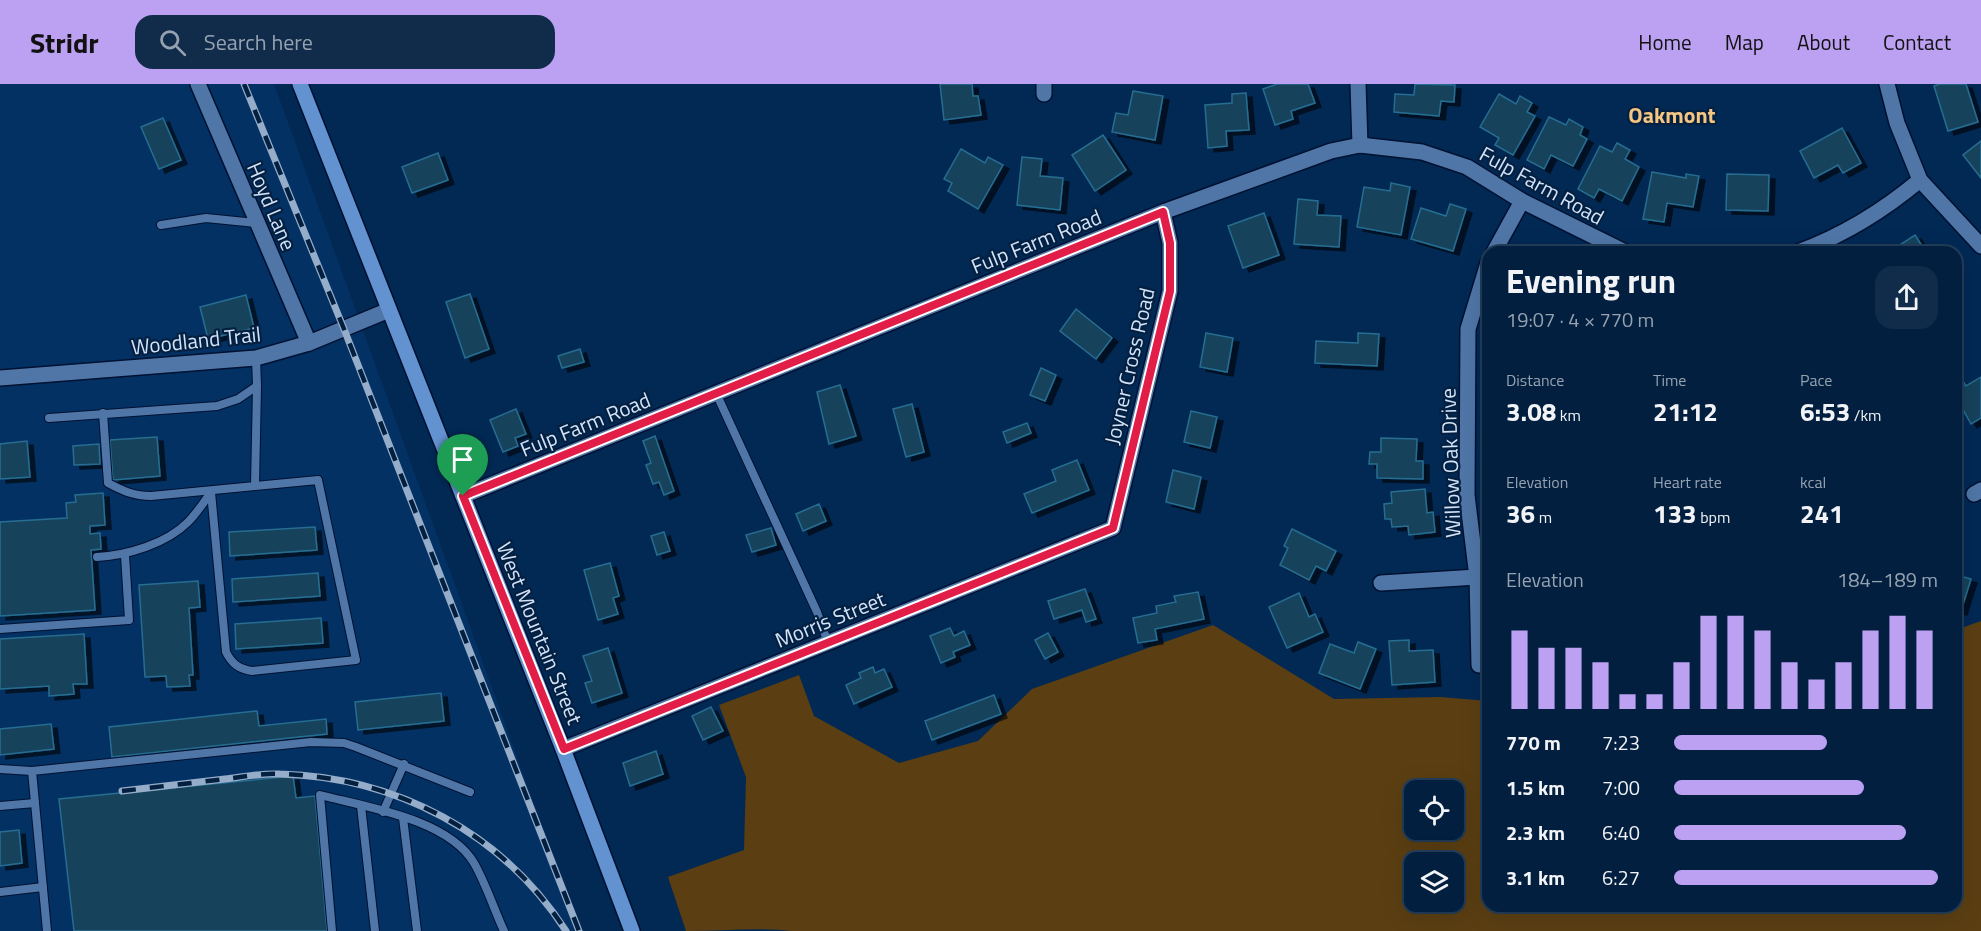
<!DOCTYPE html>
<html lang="en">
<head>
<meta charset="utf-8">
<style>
	:root { --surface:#021f3f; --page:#102c4a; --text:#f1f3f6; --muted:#96a2b0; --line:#233d59; --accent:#bca0f2 }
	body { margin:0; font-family:"Titillium Web",sans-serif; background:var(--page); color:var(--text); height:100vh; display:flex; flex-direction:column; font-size:22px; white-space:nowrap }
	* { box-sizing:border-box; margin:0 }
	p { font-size:20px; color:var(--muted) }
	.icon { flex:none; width:33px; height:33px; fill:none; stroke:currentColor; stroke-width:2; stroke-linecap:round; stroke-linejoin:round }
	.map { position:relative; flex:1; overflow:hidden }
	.drawer { position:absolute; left:1482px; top:162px; width:480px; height:666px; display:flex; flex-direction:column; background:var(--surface); border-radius:18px; box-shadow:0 6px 24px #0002,0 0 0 2px var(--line) }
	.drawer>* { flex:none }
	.tools { position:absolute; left:1404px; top:696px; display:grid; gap:12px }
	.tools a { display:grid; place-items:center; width:60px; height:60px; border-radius:12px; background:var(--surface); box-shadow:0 6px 24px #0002,0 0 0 2px var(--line); font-size:30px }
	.pin { position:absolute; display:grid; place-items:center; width:51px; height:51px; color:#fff; margin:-62px -26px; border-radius:50% 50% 50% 0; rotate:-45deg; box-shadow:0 0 6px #0007 }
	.pin .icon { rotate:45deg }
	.round { display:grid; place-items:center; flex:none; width:63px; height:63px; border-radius:18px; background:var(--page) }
	.head { display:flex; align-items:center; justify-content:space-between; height:102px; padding:0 24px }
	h1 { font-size:33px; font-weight:700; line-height:45px }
	.figures { display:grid; grid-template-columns:repeat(3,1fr); gap:9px; height:102px; padding:6px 24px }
	.figures div { display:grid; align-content:center }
	.figures b { font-size:26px; font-weight:700 }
	.figures small { font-size:16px; font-weight:400 }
	.figures p { font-size:16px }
	.chart { height:168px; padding:12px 24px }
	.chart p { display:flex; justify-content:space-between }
	.chart svg { width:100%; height:108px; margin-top:6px; stroke:var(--accent); stroke-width:6 }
	ul { padding:0 24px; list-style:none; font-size:20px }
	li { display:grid; grid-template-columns:96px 72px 1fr; align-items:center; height:45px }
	li i { height:15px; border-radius:8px; background:var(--accent) }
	header { display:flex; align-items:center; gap:36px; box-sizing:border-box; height:84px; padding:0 30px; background:var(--accent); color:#111 }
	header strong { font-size:28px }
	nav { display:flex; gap:33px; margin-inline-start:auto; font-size:21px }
	.search { width:420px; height:54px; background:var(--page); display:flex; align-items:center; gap:15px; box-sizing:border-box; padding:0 21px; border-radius:18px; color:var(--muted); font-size:22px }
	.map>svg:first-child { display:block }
	.built { fill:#043163 }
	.green { fill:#5b3f13; fill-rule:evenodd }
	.building { fill:#13435c; stroke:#276d91; stroke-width:1.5; filter:url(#shadow) }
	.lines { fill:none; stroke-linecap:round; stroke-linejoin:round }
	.lane-casing { stroke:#001131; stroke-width:10 }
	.street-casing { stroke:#001131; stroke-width:18 }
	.primary-casing { stroke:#001131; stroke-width:18 }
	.lane { stroke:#4f76a7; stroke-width:8 }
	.street { stroke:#4f76a7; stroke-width:15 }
	.primary { stroke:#6292cf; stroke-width:15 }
	.rail-casing { stroke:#95adc9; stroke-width:7 }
	.rail { stroke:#042041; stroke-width:4.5; stroke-dasharray:14; stroke-linecap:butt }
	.route-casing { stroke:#fff; stroke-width:12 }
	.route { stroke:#e11d48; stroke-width:8 }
	.labels { text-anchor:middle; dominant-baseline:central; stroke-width:4.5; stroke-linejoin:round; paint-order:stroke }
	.street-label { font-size:21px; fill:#d2e3f9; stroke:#042041 }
	.neighbourhood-label { font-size:22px; font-weight:bold; fill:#f5c582; stroke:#042041 }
</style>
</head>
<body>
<header>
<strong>Stridr</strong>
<div class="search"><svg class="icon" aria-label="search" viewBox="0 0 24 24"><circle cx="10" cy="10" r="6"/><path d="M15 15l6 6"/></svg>Search here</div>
<nav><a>Home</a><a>Map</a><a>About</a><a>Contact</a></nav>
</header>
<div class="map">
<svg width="1981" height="847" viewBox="0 0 1981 847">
	<defs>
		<filter id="shadow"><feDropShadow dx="6" dy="4" stdDeviation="0" flood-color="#0009"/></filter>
	</defs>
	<rect width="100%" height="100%" fill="#022954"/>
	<!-- built -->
	<path class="built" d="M0 0H274L580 847H0Z"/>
	<!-- green -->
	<path class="green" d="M1981 537V847H792C757 843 722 847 686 847L668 793 744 766 746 693 719 621 799 591 814 632 899 679 978 657 1032 605 1213 541 1334 615 1440 613 1488 617V822H1956V546ZM1414 706H1454V746H1414ZM1414 778H1454V818H1414Z"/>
	<!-- building -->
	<g class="building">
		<path d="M940 0H972L973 12H978L981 31 944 36Z"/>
		<path d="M1277 0H1308L1315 19 1291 27 1293 35 1275 41 1263 5Z"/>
		<path d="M1415 0 1455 1 1454 18 1441 17 1439 32 1394 28 1395 10 1414 11Z"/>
		<path d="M1940 0H1966L1978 38 1948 47 1934 2Z"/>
		<path d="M1133 7 1163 12 1155 56 1112 48 1116 29 1128 31Z"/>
		<path d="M1246 9 1249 46 1226 47 1227 62 1208 64 1205 21 1232 19V10Z"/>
		<path d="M1499 10 1516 20 1520 12 1532 19 1527 28 1535 32 1513 71 1495 61 1499 54 1480 43Z"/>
		<path d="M1549 33 1566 41 1569 35 1583 43 1580 51 1587 55 1573 82 1551 71 1544 85 1527 76Z"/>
		<path d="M163 34 181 76 159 85 141 43Z"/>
		<path d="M1842 44 1861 79 1843 89 1838 81 1814 94 1800 67Z"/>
		<path d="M1103 51 1126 86 1095 107 1072 71Z"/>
		<path d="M1981 57V94L1963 71Z"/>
		<path d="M1617 59 1630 66 1625 75 1639 83 1622 117 1599 105 1594 114 1578 105 1600 62 1612 68Z"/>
		<path d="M961 65 985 79 988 73 1003 81 978 125 948 107 952 99 944 95Z"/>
		<path d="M438 69 448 96 412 109 402 83Z"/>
		<path d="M1022 73 1042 75 1040 92 1063 94 1060 126 1017 121Z"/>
		<path d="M1652 88 1686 94V90L1699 92 1693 123 1667 119 1664 138 1643 135Z"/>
		<path d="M1727 90 1769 91 1768 127 1726 126Z"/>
		<path d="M1391 99 1410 103 1401 151 1357 143 1364 103 1390 107Z"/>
		<path d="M1298 115 1318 117 1317 131 1341 132 1339 163 1294 160Z"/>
		<path d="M1450 120 1466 125 1453 167 1411 155 1421 124 1446 132Z"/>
		<path d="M1264 129 1279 171 1243 184 1228 142Z"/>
		<path d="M1915 151 1926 168H1889Z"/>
		<path d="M470 210 489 265 465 274 446 218Z"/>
		<path d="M246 211 254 244 208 255 200 223Z"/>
		<path d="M1076 225 1112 254 1096 275 1060 247Z"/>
		<path d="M1206 249 1233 254 1227 288 1200 283Z"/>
		<path d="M1358 249 1379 250 1377 282 1315 279 1316 257 1358 259Z"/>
		<path d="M580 265 584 278 562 284 558 272Z"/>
		<path d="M1041 284 1056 291 1045 317 1030 311Z"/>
		<path d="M1981 293V334L1971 340 1956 313V299L1962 296 1966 302Z"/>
		<path d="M840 301 856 352 829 360 817 308Z"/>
		<path d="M912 320 924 368 906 373 893 325Z"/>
		<path d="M516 325 526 350 515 354 518 362 503 368 490 336Z"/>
		<path d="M1191 327 1217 333 1210 364 1184 358Z"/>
		<path d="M1027 339 1031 349 1007 359 1003 348Z"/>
		<path d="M655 352 674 407 664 411 659 398 653 400 646 381 651 379 643 357Z"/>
		<path d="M157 353 160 392 113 396 110 356Z"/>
		<path d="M1381 354 1417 355 1416 377H1423V395L1377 394V380H1369L1370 368H1381Z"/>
		<path d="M27 357 30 393 0 395V360Z"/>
		<path d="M99 360 100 380 74 381 73 362Z"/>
		<path d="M1077 376 1089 406 1032 429 1024 410 1056 397 1052 386Z"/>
		<path d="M1173 386 1201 393 1194 425 1166 418Z"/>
		<path d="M1425 405 1427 429 1433 428 1435 448 1409 451 1408 442 1392 443 1391 435H1385L1384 420 1392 419 1391 408Z"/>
		<path d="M103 409 105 441 90 442V450L100 449 101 465 91 466 95 526 0 532V438L67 434 66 419 76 418 75 411Z"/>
		<path d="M819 420 826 437 803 447 796 430Z"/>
		<path d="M315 443 317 466 230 472 229 448Z"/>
		<path d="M771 444 776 461 752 468 746 451Z"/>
		<path d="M1292 445 1336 467 1326 487 1316 482 1309 496 1280 481 1288 464 1284 462Z"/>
		<path d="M664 448 670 467 657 471 651 452Z"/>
		<path d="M610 479 619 512 613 514 618 530 598 536 584 486Z"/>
		<path d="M318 489 320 512 233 518 232 495Z"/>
		<path d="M1956 491 1971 495 1961 527 1956 526Z"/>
		<path d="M198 497 200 523 189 524 193 591H189L190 602 167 603 166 592 145 593 139 501Z"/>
		<path d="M1085 505 1096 535 1086 538 1082 526 1054 535 1048 517Z"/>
		<path d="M1198 508 1204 535 1155 545 1157 556 1138 559 1133 534 1157 529 1156 522 1176 518 1174 512Z"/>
		<path d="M1299 509 1309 533 1315 530 1323 548 1287 564 1269 523Z"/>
		<path d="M321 534 323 559 236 565 235 540Z"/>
		<path d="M950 544 954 552 964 547 970 561 953 568 955 573 941 579 930 552Z"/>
		<path d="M1048 549 1058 568 1045 575 1035 556Z"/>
		<path d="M84 550 87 600H73L74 610 49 612V602L0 605V555Z"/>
		<path d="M1409 556V567L1433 566 1435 598 1392 601 1389 557Z"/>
		<path d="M1358 558 1376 565 1360 605 1319 589 1330 560 1354 569Z"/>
		<path d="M608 564 622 609 592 619 585 599 592 597 583 572Z"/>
		<path d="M873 583 875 589 884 585 892 603 854 620 846 601 861 594 859 589Z"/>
		<path d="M441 609 444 637 358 646 355 618Z"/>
		<path d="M994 611 1001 630 932 656 925 637Z"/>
		<path d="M711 623 723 647 703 656 692 632Z"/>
		<path d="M257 627 259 642 326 635 327 650 112 673 109 643Z"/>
		<path d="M51 640 54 665 0 671V645Z"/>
		<path d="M656 667 663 690 630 702 623 679Z"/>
		<path d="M293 692 296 714 315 712 327 847H74L59 715Z"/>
		<path d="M19 746 22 779 0 782V748Z"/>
	</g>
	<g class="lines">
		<!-- lane casing -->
		<g class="lane-casing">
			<g id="lane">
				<path d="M161 141 206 134 256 139"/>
				<path d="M716 309 817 528 828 559"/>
				<path d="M103 329 108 399C123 407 134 412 151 412L255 402 257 302"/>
				<path d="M49 334 217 322 238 315 257 302 256 274"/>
				<path d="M211 408 226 568C232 580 239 585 252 587L356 576 318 396 255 402"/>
				<path d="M97 473C128 471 166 460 188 438 197 429 204 418 211 408"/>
				<path d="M0 545 129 536 125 471"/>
				<path d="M0 685 32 687"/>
				<path d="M0 722 35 719"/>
				<path d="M361 722 375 847"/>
				<path d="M383 728 404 680"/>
				<path d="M403 734 417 847"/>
				<path d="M0 808 43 803"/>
				<path d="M47 847 32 687 311 658 344 659 356 663 470 708"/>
				<path d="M332 847 320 711C366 723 448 735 474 779 486 800 494 825 504 847"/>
			</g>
		</g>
		<!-- street casing -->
		<g class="street-casing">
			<g id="street">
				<path d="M198 0 309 259"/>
				<path d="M1044 0V10"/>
				<path d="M1358 0 1360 61"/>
				<path d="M1887 0 1897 39 1920 96 1981 162"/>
				<path d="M1494 168 1522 117"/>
				<path d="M1798 168C1842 152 1884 126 1920 96"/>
				<path d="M0 294 256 274 309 259 389 226"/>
				<path d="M1974 410 1981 406"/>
				<path d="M463 412 1163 128 1331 67 1360 61 1422 68 1467 83 1522 117 1625 168"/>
				<path d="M1381 499 1477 493"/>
				<path d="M1479 581 1477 493 1467 411 1468 245 1488 179"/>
				<path d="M563 665 1113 444 1170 207V159L1163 128"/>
			</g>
		</g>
		<!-- primary casing -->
		<g class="primary-casing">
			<path id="primary" d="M300 0 563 665 632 847"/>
		</g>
		<!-- lane -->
		<use href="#lane" class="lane"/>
		<!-- street -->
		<use href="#street" class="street"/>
		<!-- primary -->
		<use href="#primary" class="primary"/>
		<!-- rail casing -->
		<g class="rail-casing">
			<g id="rail">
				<path d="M244 0 344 245 579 847"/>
				<path d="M122 707C156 703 191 699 225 695 243 693 262 689 280 690 396 693 503 749 566 847"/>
			</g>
		</g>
		<!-- rail -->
		<use href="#rail" class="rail"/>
	</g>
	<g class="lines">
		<!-- route casing -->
		<g class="route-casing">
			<path id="route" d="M1163 128 1170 159V207L1113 444 564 665 463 412Z"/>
		</g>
		<!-- route -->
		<use href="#route" class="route"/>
	</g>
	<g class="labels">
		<!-- street labels -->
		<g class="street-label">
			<text transform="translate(1542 101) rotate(29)">Fulp Farm Road</text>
			<text transform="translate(272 122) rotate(67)">Hoyd Lane</text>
			<text transform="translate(1036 157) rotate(-22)">Fulp Farm Road</text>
			<text transform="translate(196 256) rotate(-6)">Woodland Trail</text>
			<text transform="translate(1129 282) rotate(-77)">Joyner Cross Road</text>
			<text transform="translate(585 340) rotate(-22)">Fulp Farm Road</text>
			<text transform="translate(1450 379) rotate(-92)">Willow Oak Drive</text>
			<text transform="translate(830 535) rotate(-22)">Morris Street</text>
			<text transform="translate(540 549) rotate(68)">West Mountain Street</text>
		</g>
		<!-- neighbourhood labels -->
		<g class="neighbourhood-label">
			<text x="1672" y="31">Oakmont</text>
		</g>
	</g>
</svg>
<div class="tools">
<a><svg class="icon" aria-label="locate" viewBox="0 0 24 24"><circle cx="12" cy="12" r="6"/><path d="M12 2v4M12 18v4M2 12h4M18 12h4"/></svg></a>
<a><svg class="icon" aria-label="layers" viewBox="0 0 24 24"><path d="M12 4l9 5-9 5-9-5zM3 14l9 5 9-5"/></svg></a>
</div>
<div class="pin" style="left:463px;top:412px;background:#1e9e55"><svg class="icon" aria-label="arrive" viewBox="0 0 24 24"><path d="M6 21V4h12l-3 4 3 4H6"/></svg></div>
<section class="drawer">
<div class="head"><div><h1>Evening run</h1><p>19:07 · 4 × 770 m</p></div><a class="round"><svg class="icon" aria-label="share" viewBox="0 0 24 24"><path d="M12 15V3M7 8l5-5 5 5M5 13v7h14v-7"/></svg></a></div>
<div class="figures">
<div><p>Distance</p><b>3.08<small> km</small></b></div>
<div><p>Time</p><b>21:12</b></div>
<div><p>Pace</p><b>6:53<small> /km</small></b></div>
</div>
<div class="figures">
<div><p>Elevation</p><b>36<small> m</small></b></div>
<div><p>Heart rate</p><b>133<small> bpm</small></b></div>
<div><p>kcal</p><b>241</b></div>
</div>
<div class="chart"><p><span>Elevation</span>184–189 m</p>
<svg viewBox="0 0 160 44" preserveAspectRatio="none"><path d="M5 44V12M15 44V19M25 44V19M35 44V25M45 44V38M55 44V38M65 44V25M75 44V6M85 44V6M95 44V12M105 44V25M115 44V32M125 44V25M135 44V12M145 44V6M155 44V12"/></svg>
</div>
<ul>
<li><b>770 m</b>7:23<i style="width:58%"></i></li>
<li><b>1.5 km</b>7:00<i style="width:72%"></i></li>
<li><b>2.3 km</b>6:40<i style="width:88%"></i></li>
<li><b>3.1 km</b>6:27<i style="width:100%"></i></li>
</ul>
</section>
</div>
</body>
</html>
